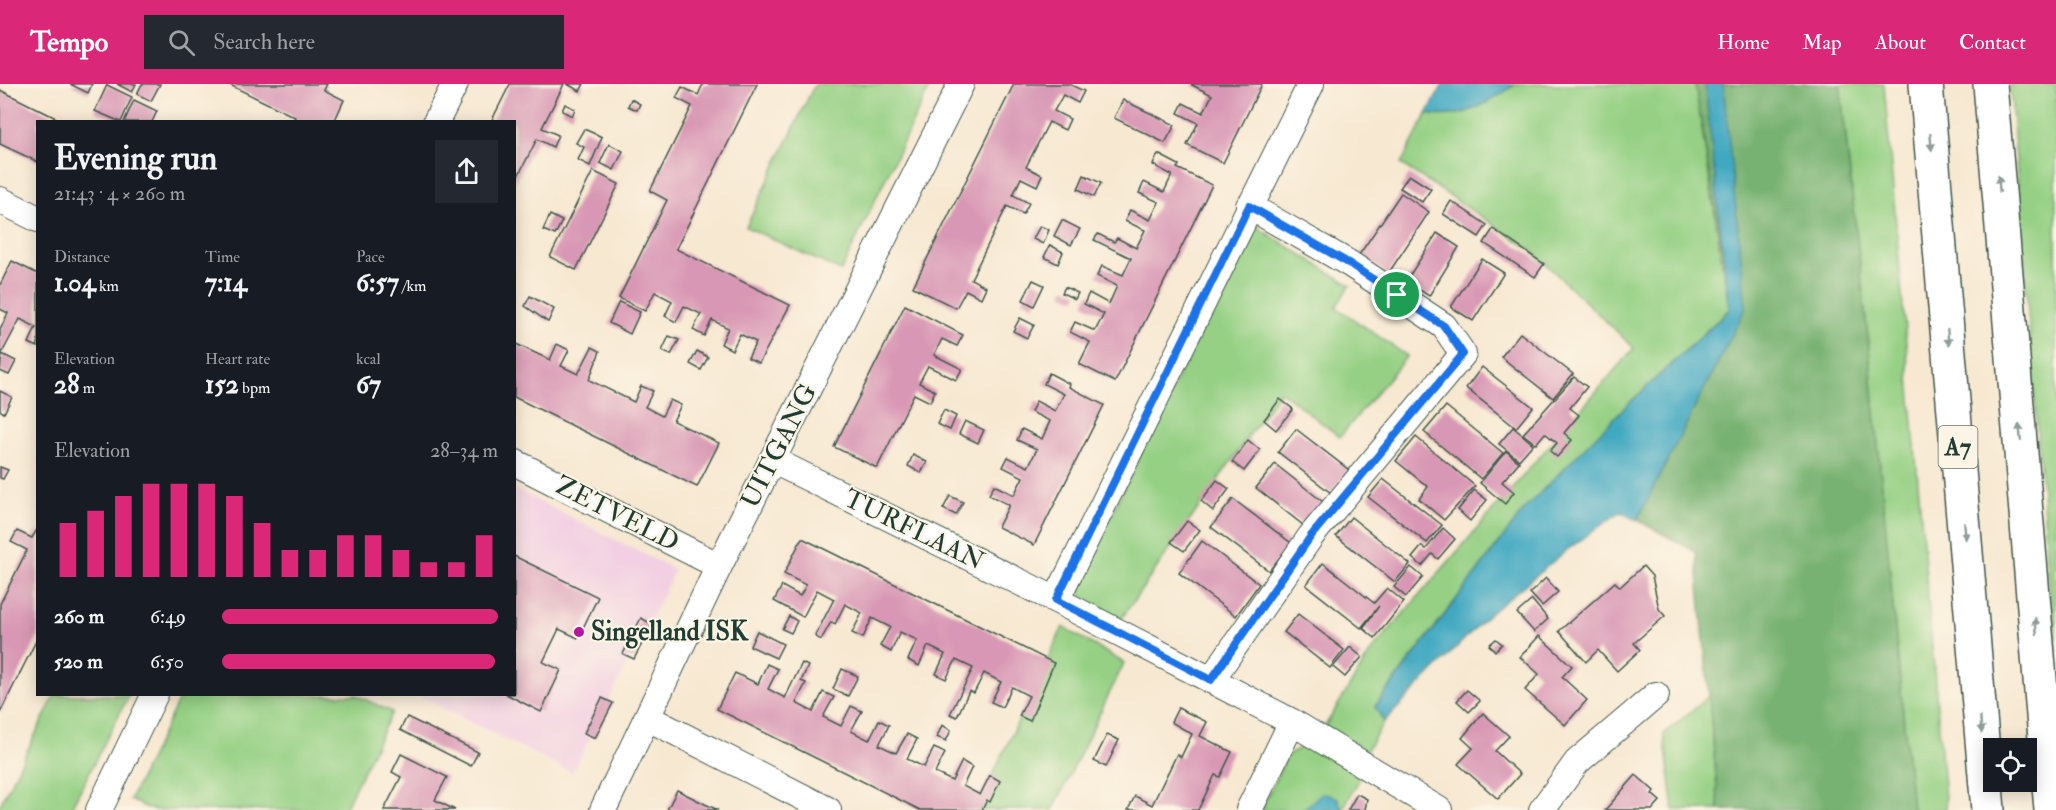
<!DOCTYPE html>
<html lang="en">
<head>
<meta charset="utf-8">
<style>
	:root { --surface:#171b24; --page:#242831; --text:#f1f3f6; --muted:#9ea1a6; --accent:#db2777 }
	body { margin:0; font-family:"IM FELL Double Pica",serif; background:var(--page); color:var(--text); height:100vh; display:flex; flex-direction:column; font-size:22px; white-space:nowrap }
	* { box-sizing:border-box; margin:0 }
	p { font-size:20px; color:var(--muted) }
	.icon { flex:none; width:33px; height:33px; fill:none; stroke:currentColor; stroke-width:2; stroke-linecap:round; stroke-linejoin:round }
	.map { position:relative; flex:1; overflow:hidden }
	.panel { position:absolute; left:36px; top:36px; width:480px; height:576px; display:flex; flex-direction:column; background:var(--surface); border-radius:0px; box-shadow:0 3px 15px #0003 }
	.panel>* { flex:none }
	.controls { position:absolute; left:1983px; top:654px; display:grid; gap:12px }
	.controls a { display:grid; place-items:center; width:54px; height:54px; border-radius:0px; background:var(--surface); box-shadow:0 3px 15px #0003; font-size:30px }
	.pin { position:absolute; display:grid; place-items:center; width:51px; height:51px; color:#fff; margin:-26px; border:3px solid #fff; border-radius:50%; box-shadow:0 2px 6px #0007 }
	.round { display:grid; place-items:center; flex:none; width:63px; height:63px; border-radius:0px; background:var(--page) }
	.overview { display:flex; align-items:center; justify-content:space-between; height:102px; padding:0 18px }
	h1 { font-size:33px; font-weight:800; line-height:45px }
	.metrics { display:grid; grid-template-columns:repeat(3,1fr); gap:9px; height:102px; padding:6px 18px }
	.metrics div { display:grid; align-content:center }
	.metrics b { font-size:26px; font-weight:800 }
	.metrics small { font-size:16px; font-weight:400 }
	.metrics p { font-size:16px }
	.chart { height:168px; padding:12px 18px }
	.chart p { display:flex; justify-content:space-between }
	.chart svg { width:100%; height:108px; margin-top:6px; stroke:var(--accent); stroke-width:6 }
	ul { padding:0 18px; list-style:none; font-size:20px }
	li { display:grid; grid-template-columns:96px 72px 1fr; align-items:center; height:45px }
	li i { height:15px; border-radius:8px; background:var(--accent) }
	header { display:flex; align-items:center; gap:36px; box-sizing:border-box; height:84px; padding:0 30px; background:var(--accent); color:#fff }
	header strong { font-size:28px }
	nav { display:flex; gap:33px; margin-inline-start:auto; font-size:21px }
	.search { width:420px; height:54px; background:var(--page); display:flex; align-items:center; gap:15px; box-sizing:border-box; padding:0 21px; border-radius:0px; color:var(--muted); font-size:22px }
	.map>svg:first-child { display:block }
	.built { fill:#f2cfe2 }
	.green { fill:#95d084; stroke:#5a865c; stroke-width:1.5 }
	.forest { fill:#78b272; stroke:#4c7853; stroke-width:1.5 }
	.water { fill:#41a8c1; stroke:#30727a; stroke-width:1.5 }
	.building { fill:#d897b4 }
	.lines { fill:none; stroke-linecap:round; stroke-linejoin:round }
	.street-casing { stroke:#3f574c; stroke-width:28 }
	.highway-casing { stroke:#3f574c; stroke-width:36 }
	.street { stroke:#fff; stroke-width:26 }
	.highway { stroke:#fff; stroke-width:33 }
	.oneway { fill:#8f9e9a }
	.route-casing { stroke:#fff; stroke-width:12 }
	.route { stroke:#1a73e8; stroke-width:8 }
	.poi-dot { fill:#b5179e; stroke:#fcf5e5; stroke-width:2 }
	.labels { text-anchor:middle; dominant-baseline:central; stroke-width:4.5; stroke-linejoin:round; paint-order:stroke }
	.shield { fill:#fcf5e5; stroke:#617469; stroke-width:1.5 }
	.shield-label { font-size:24px; font-weight:bold; fill:#1f3d34 }
	.street-label { font-size:26px; fill:#1f3d34; stroke:#fcf5e5 }
	.poi-label { font-size:26px; font-weight:bold; fill:#1f3d34; stroke:#fcf5e5; text-anchor:start }
</style>
</head>
<body>
<header>
<strong>Tempo</strong>
<div class="search"><svg class="icon" aria-label="search" viewBox="0 0 24 24"><circle cx="10" cy="10" r="6"/><path d="M15 15l6 6"/></svg>Search here</div>
<nav><a>Home</a><a>Map</a><a>About</a><a>Contact</a></nav>
</header>
<div class="map">
<svg width="2056" height="726" viewBox="0 0 2056 726">
	<rect width="100%" height="100%" fill="#fcf5e5"/>
	<filter id="ink" filterUnits="userSpaceOnUse"><feTurbulence type="fractalNoise" baseFrequency=".0167" numOctaves="2"/><feDisplacementMap in="SourceGraphic" scale="12" xChannelSelector="R" yChannelSelector="G"/><feConvolveMatrix kernelMatrix="1 2 1 2 8 2 1 2 1" color-interpolation-filters="sRGB"/></filter>
	<filter id="wash" filterUnits="userSpaceOnUse"><feTurbulence type="fractalNoise" baseFrequency=".008" numOctaves="4" result="noise"/><feDisplacementMap in="SourceGraphic" scale="24" xChannelSelector="R" yChannelSelector="G"/><feGaussianBlur stdDeviation="1.35" result="paint"/><feColorMatrix in="noise" values="0 0 0 0 0 0 0 0 0 0 0 0 0 0 0 0 0 1.4 0 .05"/><feComposite in="paint" operator="in"/></filter>
	<g filter="url(#wash)">
		<rect width="100%" height="100%" fill="#f7e8d1"/>
		<!-- built -->
		<path class="built" d="M515 405 675 486 572 689 417 611 514 610Z"/>
		<!-- green -->
		<g class="green">
			<path d="M815 0H931L841 187 746 143Z"/>
			<path d="M1516 0H1695L1729 225 1622 326 1527 422 1375 622 1384 638 1366 667 1325 642 1372 566 1634 264 1529 164 1401 80 1427 30C1462 37 1488 20 1516 0Z"/>
			<path d="M1840 0H1884L1946 726H1912L1868 254Z"/>
			<path d="M2010 0H2056V585Z"/>
			<path d="M1252 140 1350 201 1336 223 1407 272 1340 353 1280 307 1119 538 1071 514Z"/>
			<path d="M1063 543 1124 579 1053 726H976Z"/>
			<path d="M55 611H129L70 726H0V721Z"/>
			<path d="M181 611H356L392 628 344 726H152L130 716Z"/>
			<path d="M1709 612 1719 726H1674L1664 650Z"/>
			<path d="M1306 661 1325 669 1360 694 1343 725V722L1305 723 1303 726H1261L1288 670Z"/>
		</g>
		<!-- forest -->
		<path class="forest" d="M1695 0H1840L1868 254 1912 726H1719L1696 468 1637 436 1735 245Z"/>
		<!-- water -->
		<g class="water">
			<path d="M1443 0H1516C1488 19 1462 37 1427 30Z"/>
			<path d="M1705 0H1723L1746 223 1735 245 1637 436 1620 428 1567 466 1487 532 1384 638 1375 623 1527 422 1622 326 1729 226Z"/>
			<path d="M1322 709 1338 714 1342 726H1303Z"/>
		</g>
		<g id="blocks">
			<!-- building -->
			<g class="building">
				<path d="M70 0H92L88 9Z"/>
				<path d="M117 0H136L132 8Z"/>
				<path d="M142 0H160L151 17 137 10Z"/>
				<path d="M228 0H327L324 6 344 16 334 38H293L295 33Z"/>
				<path d="M510 0H564L542 44 558 51 553 63 537 55 514 100V38H491Z"/>
				<path d="M567 0H584L580 7Z"/>
				<path d="M703 0H757L676 165 790 221 759 279 748 274 756 258 740 250 732 266 721 260 728 244 712 236 704 252 693 246 701 230 684 222 676 238 665 232 672 217 655 208 645 227 619 214 667 116 650 107 692 22 676 14 682 3 698 11Z"/>
				<path d="M1014 0H1069L1084 7 1078 19 1063 11 1054 27 1070 35 1065 46 1049 38 1026 83 1042 91 1037 102 1021 94 1013 111 1029 119 1023 130 1007 122 971 195 986 203 981 214 966 206 956 224 913 203Z"/>
				<path d="M1190 0H1262L1223 79 1187 61 1198 39 1178 29 1183 19 1203 29 1212 11Z"/>
				<path d="M107 1 132 13 121 38 95 27Z"/>
				<path d="M0 6 64 38H38V78L0 60Z"/>
				<path d="M631 15 640 20 637 26 628 22Z"/>
				<path d="M134 16 157 27 152 38H124Z"/>
				<path d="M1123 16 1175 41 1165 59 1114 34Z"/>
				<path d="M565 20 575 25 572 32 562 27Z"/>
				<path d="M584 45 602 53 590 82 578 76 584 63 576 59Z"/>
				<path d="M609 60 623 67 614 86 600 79Z"/>
				<path d="M1158 70 1179 81 1177 84 1212 101 1115 298 1079 280 1090 258 1070 248 1075 238 1095 247 1104 230 1084 220 1089 209 1109 220 1117 202 1097 192 1102 182 1123 191 1131 174 1094 156 1098 150 1114 158 1117 154 1136 164 1145 146 1125 137 1130 126 1150 136 1159 118 1139 109 1144 98 1164 108 1172 91 1153 81Z"/>
				<path d="M593 87 619 100 576 186 550 173Z"/>
				<path d="M1084 91 1101 99 1094 113 1078 105Z"/>
				<path d="M1409 91 1431 105 1422 118 1400 104Z"/>
				<path d="M1401 109 1429 128 1388 190 1359 171Z"/>
				<path d="M1451 117 1487 141 1479 153 1443 130Z"/>
				<path d="M550 131 562 137 555 151 543 146Z"/>
				<path d="M1062 136 1080 145 1071 161 1054 152Z"/>
				<path d="M1040 142 1049 146 1043 160 1033 155Z"/>
				<path d="M1493 145 1544 180 1535 193 1484 159Z"/>
				<path d="M1437 149 1459 163 1429 212 1406 197Z"/>
				<path d="M1050 161 1063 168 1058 180 1044 173Z"/>
				<path d="M1482 175 1504 189 1473 237 1451 223Z"/>
				<path d="M12 177 38 190V263L29 259 36 243 20 235 2 269 0 267V246L8 229 0 225V201Z"/>
				<path d="M1033 196 1044 201 1034 222 1023 216Z"/>
				<path d="M1065 203 1078 209 1075 215 1062 209Z"/>
				<path d="M530 212 554 225 548 238 525 222Z"/>
				<path d="M619 218 640 228 630 250 609 239Z"/>
				<path d="M905 221 963 251 957 262 942 255 934 271 962 285 956 296 928 282 919 299 935 307 930 318 914 310 877 384 834 363Z"/>
				<path d="M1020 234 1034 241 1027 254 1013 247Z"/>
				<path d="M1520 249 1573 290 1553 314 1501 273Z"/>
				<path d="M669 252 679 256 671 271 662 267Z"/>
				<path d="M514 259 550 276 557 260 569 266 561 282 578 290 592 263 600 267 589 296 634 318 641 302 653 307 645 323 662 332 670 316 681 321 673 337 719 359 697 403 514 313Z"/>
				<path d="M697 267 708 273 701 286 690 280Z"/>
				<path d="M2 270 16 277 9 291 0 287Z"/>
				<path d="M1482 283 1533 323 1516 344 1466 304Z"/>
				<path d="M1049 289 1070 300 1069 303 1104 321 1034 461 998 443 1009 421 989 411 994 401 1014 411 1023 393 1003 383 1008 373 1028 383 1037 365 1017 356 1022 345 1042 355 1050 337 1031 328 1036 317 1055 327 1064 310 1044 300Z"/>
				<path d="M1574 293 1587 303 1570 324 1579 331 1564 349 1572 356 1557 373 1550 367 1557 359 1545 349 1536 360 1523 350Z"/>
				<path d="M0 307 12 313 4 329 0 326Z"/>
				<path d="M1280 315 1293 325 1276 346 1264 336Z"/>
				<path d="M1446 322 1503 369 1481 395 1424 348Z"/>
				<path d="M944 326 956 332 950 346 937 340Z"/>
				<path d="M965 337 984 346 978 359 959 350Z"/>
				<path d="M1513 343 1533 360 1519 376 1499 360Z"/>
				<path d="M1296 345 1349 386 1331 409 1278 368Z"/>
				<path d="M1416 353 1475 402 1444 436 1419 415 1428 403 1396 377Z"/>
				<path d="M1248 356 1260 366 1244 387 1232 378Z"/>
				<path d="M1506 367 1519 378 1502 398 1514 408 1505 420 1480 399Z"/>
				<path d="M913 371 927 378 921 389 908 382Z"/>
				<path d="M1275 380 1327 421 1308 445 1256 404Z"/>
				<path d="M0 383 8 386 3 395 0 394Z"/>
				<path d="M1383 395 1442 441 1427 459 1368 413Z"/>
				<path d="M1217 396 1229 405 1213 427 1201 417Z"/>
				<path d="M1474 406 1487 416 1470 437 1458 426Z"/>
				<path d="M950 412 963 418 956 431 943 425Z"/>
				<path d="M1233 415 1291 459 1269 487 1211 443Z"/>
				<path d="M1351 433 1410 480 1395 498 1336 452Z"/>
				<path d="M1187 437 1200 446 1184 467 1171 458Z"/>
				<path d="M38 444V553L0 629V520L27 466 11 458 17 447 32 454Z"/>
				<path d="M1443 444 1455 455 1438 475 1432 470 1422 482 1412 474 1422 462 1426 465Z"/>
				<path d="M802 454 1054 579 1030 637 1019 632 1029 612 1012 603 1002 623 991 618 1001 598 984 589 974 609 969 607 957 633 950 630 973 584 956 576 946 595 936 590 945 570 928 562 919 582 908 576 917 556 900 548 891 568 880 562 890 543 872 534 863 554 852 549 862 529 845 520 835 540 831 538 821 556 815 552 834 515 817 506 803 533 774 517 782 502 800 512 806 501 784 490Z"/>
				<path d="M1202 457 1259 500 1236 532 1179 489Z"/>
				<path d="M514 472 598 513 578 554 559 545 543 578 561 586 541 628 506 610H514Z"/>
				<path d="M1323 479 1374 519 1387 504 1404 518 1375 554 1363 544 1379 522 1361 544 1306 501Z"/>
				<path d="M1643 482 1652 492 1659 525 1665 532 1634 559 1640 566 1617 587 1598 566 1586 578 1559 547 1615 498 1620 503Z"/>
				<path d="M1411 483 1423 493 1406 513 1394 503Z"/>
				<path d="M1546 494 1558 508 1542 522 1530 509Z"/>
				<path d="M1532 516 1548 535 1534 548 1517 529Z"/>
				<path d="M1298 530 1344 566 1330 584 1284 548Z"/>
				<path d="M789 532 797 537 791 549 782 545Z"/>
				<path d="M641 534 652 540 634 575 623 570Z"/>
				<path d="M757 547 783 560 776 574 750 562Z"/>
				<path d="M1539 552 1572 582 1562 593 1587 616 1565 641 1525 606 1539 590 1520 573Z"/>
				<path d="M1496 555 1502 560 1495 567 1489 561Z"/>
				<path d="M1350 563 1362 573 1345 593 1333 583Z"/>
				<path d="M802 579 808 582 801 597 806 599 796 619 813 628 823 608 834 613 823 633 841 642 851 622 862 627 851 647 869 656 879 636 889 641 879 661 896 669 907 650 917 655 907 675 924 683 934 664 945 669 935 689 952 697 962 677 972 683 963 702 980 711 990 691 1000 697 990 718 987 716 982 726H920L717 625 735 589 758 600 767 580 778 585 768 605 785 614Z"/>
				<path d="M842 585 858 592 848 612 833 605Z"/>
				<path d="M1467 606 1480 617 1469 628 1457 617Z"/>
				<path d="M602 614 613 619 595 654 584 649Z"/>
				<path d="M1178 624 1207 638 1200 652 1232 668 1220 693 1215 691 1198 726H1128L1135 712 1152 721 1177 670 1181 673 1192 650 1171 638Z"/>
				<path d="M1483 629 1509 652 1495 667 1520 690 1498 715 1458 680 1473 664 1462 654Z"/>
				<path d="M407 633 478 668 471 682 400 646Z"/>
				<path d="M942 641 951 646 946 657 937 653Z"/>
				<path d="M1107 651 1119 656 1106 683 1094 677Z"/>
				<path d="M401 670 447 693 435 716 455 726H384L401 693 392 688Z"/>
				<path d="M1636 691 1654 707 1652 710 1660 717 1652 726H1605Z"/>
				<path d="M677 706 705 720 718 726H667Z"/>
				<path d="M1357 710 1367 715 1365 726H1348Z"/>
			</g>
		</g>
	</g>
	<g filter="url(#ink)">
		<use href="#blocks" fill-opacity="0" stroke="#3f574c" stroke-width="1.5"/>
		<g class="lines">
			<!-- street casing -->
			<g class="street-casing">
				<g id="street">
					<path d="M436 38 455 0"/>
					<path d="M0 116 38 135"/>
					<path d="M1249 122 1350 180 1444 242 1463 270 1311 452 1211 596 1292 638 1439 726"/>
					<path d="M772 376 1056 516 1211 596"/>
					<path d="M514 378 719 482"/>
					<path d="M1056 516 1311 0"/>
					<path d="M648 634 828 726"/>
					<path d="M99 726 155 610"/>
					<path d="M603 726 719 482 961 0"/>
					<path d="M1249 726 1292 638"/>
					<path d="M1542 726 1577 678 1656 611"/>
				</g>
			</g>
			<!-- highway casing -->
			<g class="highway-casing">
				<g id="highway">
					<path d="M1926 0 1988 726"/>
					<path d="M1990 0 2051 726"/>
				</g>
			</g>
			<!-- street -->
			<use href="#street" class="street"/>
			<!-- highway -->
			<use href="#highway" class="highway"/>
		</g>
		<!-- one-way arrows -->
		<defs><path id="oneway-solid" d="M-6-.8H1V-3.2L6.5 0L1 3.2V.8H-6Z" transform="scale(1.5)"/></defs>
		<g class="oneway">
			<use href="#oneway-solid" transform="translate(1931 58) rotate(85)"/>
			<use href="#oneway-solid" transform="translate(1999 100) rotate(-95)"/>
			<use href="#oneway-solid" transform="translate(1948 253) rotate(85)"/>
			<use href="#oneway-solid" transform="translate(2020 348) rotate(-95)"/>
			<use href="#oneway-solid" transform="translate(1965 447) rotate(85)"/>
			<use href="#oneway-solid" transform="translate(2036 542) rotate(-95)"/>
			<use href="#oneway-solid" transform="translate(1981 641) rotate(85)"/>
		</g>
	</g>
	<g class="lines" filter="url(#ink)">
		<!-- route casing -->
		<g class="route-casing">
			<path id="route" d="M1249 122 1350 180 1444 242 1463 270 1311 452 1211 596 1056 516Z"/>
		</g>
		<!-- route -->
		<use href="#route" class="route"/>
	</g>
	<!-- markers -->
	<circle class="poi-dot" cx="579" cy="548" r="6"/>
	<g class="labels">
		<!-- shield labels -->
		<rect class="shield" x="1938.5" y="342" width="39" height="42" rx="4.5"/>
		<g class="shield-label">
			<text x="1958" y="363">A7</text>
		</g>
		<!-- street labels -->
		<g class="street-label">
			<text transform="translate(779 362) rotate(-63)">UITGANG</text>
			<text transform="translate(617 430) rotate(27)">ZETVELD</text>
			<text transform="translate(914 446) rotate(26)">TURFLAAN</text>
		</g>
		<!-- poi labels -->
		<g class="poi-label">
			<text x="591" y="548">Singelland ISK</text>
		</g>
	</g>
</svg>
<div class="controls">
<a><svg class="icon" aria-label="locate" viewBox="0 0 24 24"><circle cx="12" cy="12" r="6"/><path d="M12 2v4M12 18v4M2 12h4M18 12h4"/></svg></a>
</div>
<div class="pin" style="left:1397px;top:211px;background:#1e9e55"><svg class="icon" aria-label="arrive" viewBox="0 0 24 24"><path d="M6 21V4h12l-3 4 3 4H6"/></svg></div>
<section class="panel">
<div class="overview"><div><h1>Evening run</h1><p>21:43 · 4 × 260 m</p></div><a class="round"><svg class="icon" aria-label="share" viewBox="0 0 24 24"><path d="M12 15V3M7 8l5-5 5 5M5 13v7h14v-7"/></svg></a></div>
<div class="metrics">
<div><p>Distance</p><b>1.04<small> km</small></b></div>
<div><p>Time</p><b>7:14</b></div>
<div><p>Pace</p><b>6:57<small> /km</small></b></div>
</div>
<div class="metrics">
<div><p>Elevation</p><b>28<small> m</small></b></div>
<div><p>Heart rate</p><b>152<small> bpm</small></b></div>
<div><p>kcal</p><b>67</b></div>
</div>
<div class="chart"><p><span>Elevation</span>28–34 m</p>
<svg viewBox="0 0 160 44" preserveAspectRatio="none"><path d="M5 44V22M15 44V17M25 44V11M35 44V6M45 44V6M55 44V6M65 44V11M75 44V22M85 44V33M95 44V33M105 44V27M115 44V27M125 44V33M135 44V38M145 44V38M155 44V27"/></svg>
</div>
<ul>
<li><b>260 m</b>6:49<i style="width:100%"></i></li>
<li><b>520 m</b>6:50<i style="width:99%"></i></li>
</ul>
</section>
</div>
</body>
</html>
